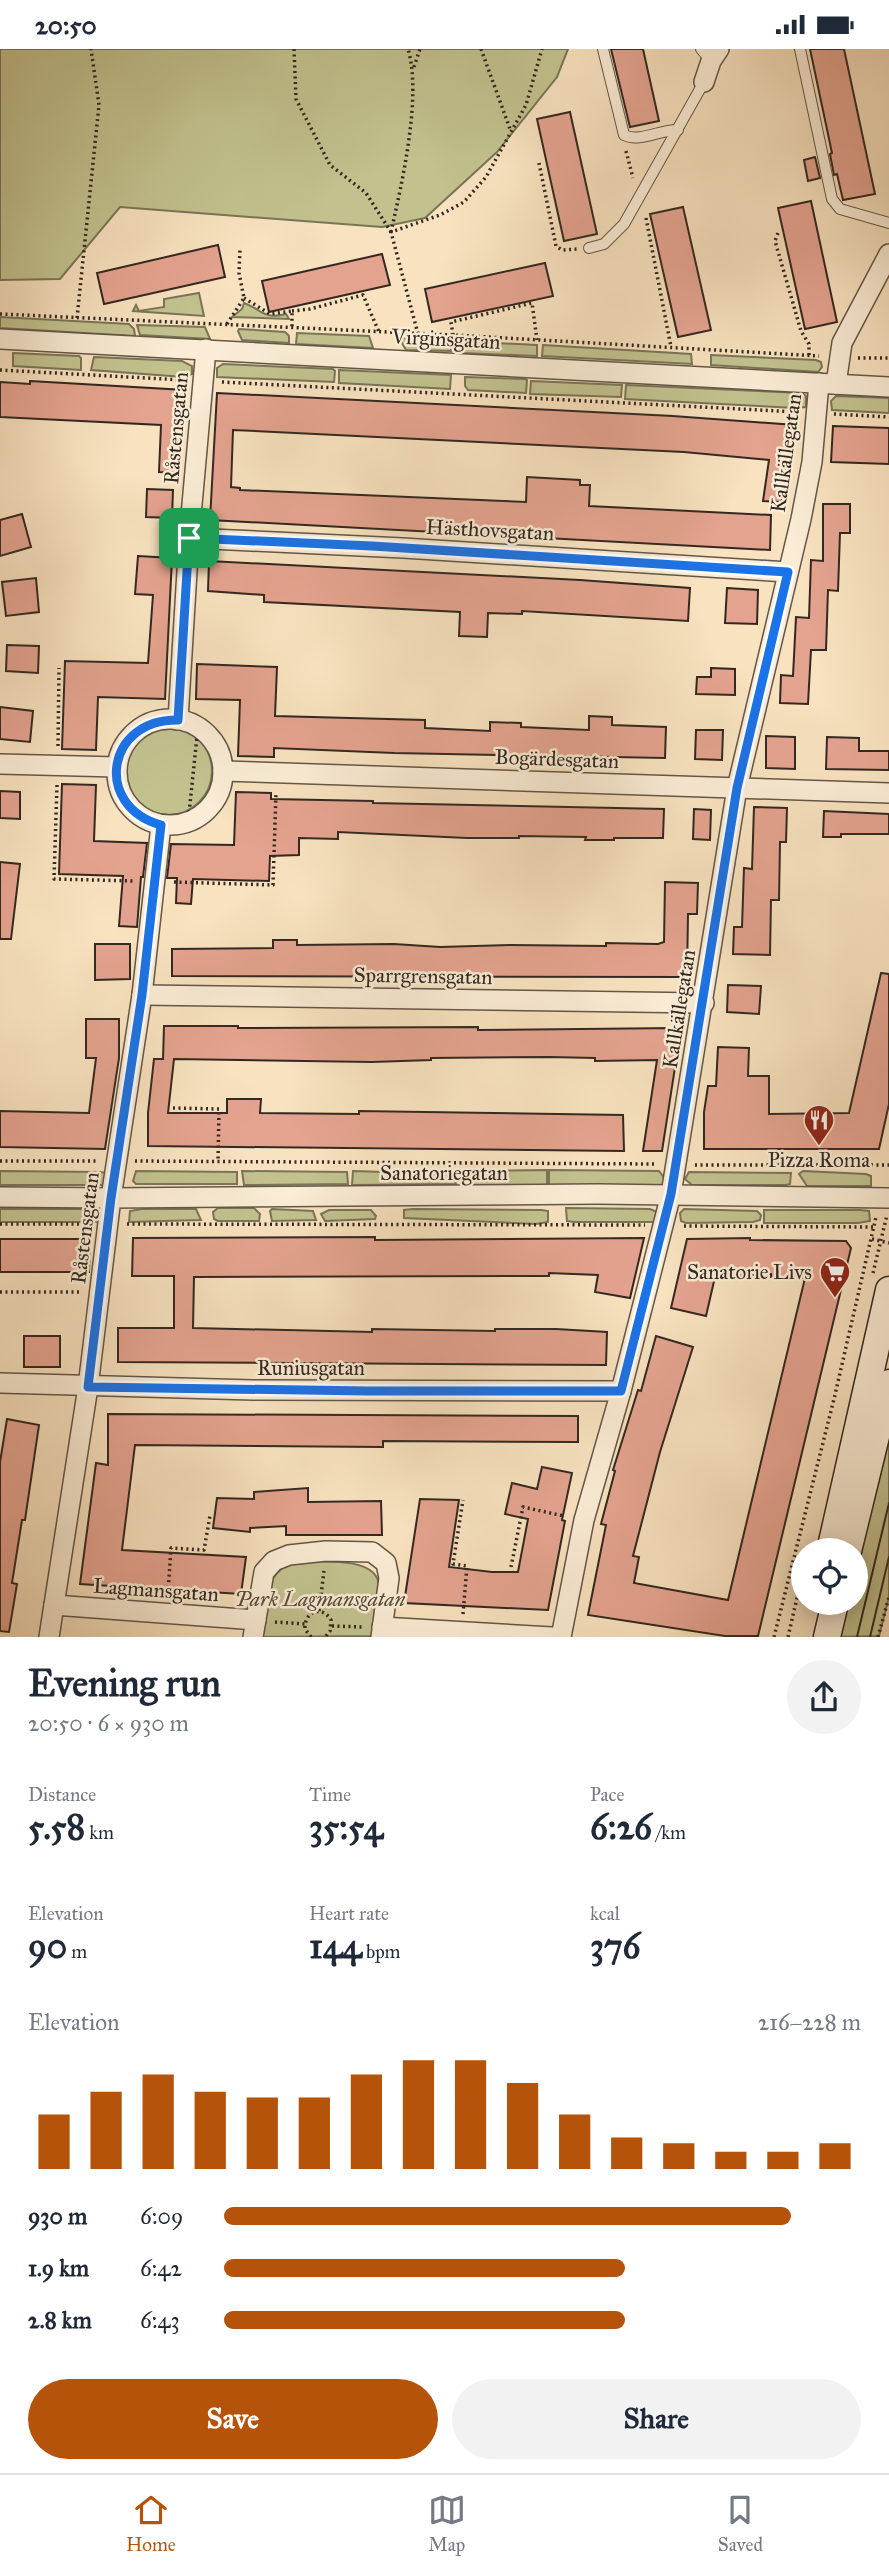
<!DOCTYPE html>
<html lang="en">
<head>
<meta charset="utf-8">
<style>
	:root { --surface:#fff; --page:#f2f2f3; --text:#1f2937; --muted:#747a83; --line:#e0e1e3; --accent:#b45309 }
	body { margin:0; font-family:"IM FELL Great Primer",serif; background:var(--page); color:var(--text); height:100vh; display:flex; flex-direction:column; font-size:26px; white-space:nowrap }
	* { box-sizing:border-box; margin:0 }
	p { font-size:23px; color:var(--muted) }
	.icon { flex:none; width:38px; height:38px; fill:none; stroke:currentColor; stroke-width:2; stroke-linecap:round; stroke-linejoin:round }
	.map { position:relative; height:1588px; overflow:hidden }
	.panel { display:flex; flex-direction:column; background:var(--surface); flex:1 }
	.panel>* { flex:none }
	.tools { position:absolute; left:791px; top:1489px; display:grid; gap:14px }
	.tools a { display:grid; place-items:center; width:77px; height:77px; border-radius:50%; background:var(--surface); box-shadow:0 4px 18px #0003; font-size:35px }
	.pin { position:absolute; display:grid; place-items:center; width:60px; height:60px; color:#fff; margin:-30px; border-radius:14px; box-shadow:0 4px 10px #0006 }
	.round { display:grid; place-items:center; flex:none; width:74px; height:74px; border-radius:37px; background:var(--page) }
	.headline { display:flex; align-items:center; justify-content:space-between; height:119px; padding:0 28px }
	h1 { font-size:38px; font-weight:700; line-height:52px }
	.metrics { display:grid; grid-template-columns:repeat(3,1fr); gap:10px; height:119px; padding:7px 28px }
	.metrics div { display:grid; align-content:center }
	.metrics b { font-size:35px; font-weight:700 }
	.metrics small { font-size:19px; font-weight:400 }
	.metrics p { font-size:19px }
	.chart { height:196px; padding:14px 28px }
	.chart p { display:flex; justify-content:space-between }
	.chart svg { width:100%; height:126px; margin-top:7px; stroke:var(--accent); stroke-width:6 }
	.primary-button { display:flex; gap:14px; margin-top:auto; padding:14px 28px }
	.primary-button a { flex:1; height:80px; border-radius:42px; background:var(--accent); color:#fff; font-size:28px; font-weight:700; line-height:80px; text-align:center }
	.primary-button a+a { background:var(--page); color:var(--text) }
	ul { padding:0 28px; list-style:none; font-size:23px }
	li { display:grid; grid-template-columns:112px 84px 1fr; align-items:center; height:52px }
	li i { height:18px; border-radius:9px; background:var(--accent) }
	.status { display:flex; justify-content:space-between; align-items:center; height:49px; padding:0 35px; background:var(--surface); direction:ltr }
	.status svg { height:19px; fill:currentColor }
	.tabs { display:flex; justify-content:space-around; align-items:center; height:98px; border-top:2px solid var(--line); background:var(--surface); font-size:19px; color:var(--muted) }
	.tabs a { display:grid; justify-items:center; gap:4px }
	.tabs .active { color:var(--accent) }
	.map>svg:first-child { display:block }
	.green { fill:#c2c28f; stroke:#7a7558; stroke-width:2 }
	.building { fill:#e4a38f; stroke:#332821; stroke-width:2 }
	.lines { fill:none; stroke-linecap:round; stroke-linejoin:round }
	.lane-casing { stroke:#645648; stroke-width:12 }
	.street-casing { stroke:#645648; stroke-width:22 }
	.secondary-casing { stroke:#332821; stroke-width:29 }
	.path { stroke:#332821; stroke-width:3.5; stroke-dasharray:2 3.5; stroke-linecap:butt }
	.lane { stroke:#faecd5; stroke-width:10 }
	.street { stroke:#faecd5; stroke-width:19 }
	.secondary { stroke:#faecd5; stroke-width:26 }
	.tram { stroke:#332821; stroke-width:2 }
	.route-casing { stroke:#fff; stroke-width:14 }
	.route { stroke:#1a73e8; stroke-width:9 }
	.labels { text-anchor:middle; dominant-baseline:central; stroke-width:5; stroke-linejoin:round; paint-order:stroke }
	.street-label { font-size:21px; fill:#332821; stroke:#faecd5 }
	.poi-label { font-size:21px; fill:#332821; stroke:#faecd5 }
	.park-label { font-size:21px; font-style:italic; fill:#574e3c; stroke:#faecd5 }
</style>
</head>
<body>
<div class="status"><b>20:50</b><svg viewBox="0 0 49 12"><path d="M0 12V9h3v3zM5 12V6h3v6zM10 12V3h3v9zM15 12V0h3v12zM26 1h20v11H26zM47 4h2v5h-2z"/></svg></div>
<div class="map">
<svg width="889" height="1588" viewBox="0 0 889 1588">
	<rect width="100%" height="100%" fill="#f8e2bf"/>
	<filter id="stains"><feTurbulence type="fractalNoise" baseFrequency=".00286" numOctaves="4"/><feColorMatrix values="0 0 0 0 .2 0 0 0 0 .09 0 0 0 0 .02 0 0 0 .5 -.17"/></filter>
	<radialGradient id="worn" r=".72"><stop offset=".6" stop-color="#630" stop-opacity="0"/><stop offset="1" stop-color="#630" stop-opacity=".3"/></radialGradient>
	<!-- green -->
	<g class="green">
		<path d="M0 0H568L557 28 497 103 425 169 382 178 120 158 60 230 0 231Z"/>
		<path d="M199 244 204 267 133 262 136 256 139 262 164 258V250Z"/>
		<path d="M244 254C263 261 263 271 286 265L289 270 232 268 242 260Z"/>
		<path d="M0 268 129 275 134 280 135 287 0 279Z"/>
		<path d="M137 276 205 278 210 290 140 286Z"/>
		<path d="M239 280 285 283 289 287V294L242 291 238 282Z"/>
		<path d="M297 284 369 287 373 299 296 295Z"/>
		<path d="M399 289 450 291 451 302 406 301Z"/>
		<path d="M455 292 537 296V307L461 304 455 300Z"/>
		<path d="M543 296 691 305 692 315 542 307Z"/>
		<path d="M13 304 79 307 81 309V321L13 317Z"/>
		<path d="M711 306 816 311 821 313 822 318 818 323 711 316Z"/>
		<path d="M94 308 182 312 192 317V325L184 328 91 321Z"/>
		<path d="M223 315 333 320 335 322 334 333 217 328V319Z"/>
		<path d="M339 321 451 326 450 340 339 334Z"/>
		<path d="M465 328 525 330 527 331 526 344 468 341 465 337Z"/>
		<path d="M531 332 622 336 621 348 530 345Z"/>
		<path d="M626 336 802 344 806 347V358L796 359 625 350Z"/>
		<path d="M836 347 889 349V364L832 361 831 352Z"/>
		<circle cx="168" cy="722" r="44"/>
		<path d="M547 1121V1136L471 1137V1128L475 1122Z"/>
		<path d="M549 1121 659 1122 665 1130 664 1135 660 1137H549Z"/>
		<path d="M0 1122 100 1123 108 1124 105 1136H0Z"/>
		<path d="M136 1122 237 1123V1135H136L133 1132Z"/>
		<path d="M242 1122 347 1123 348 1135 244 1136Z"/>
		<path d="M353 1122 449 1125 455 1127 456 1135 352 1136Z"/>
		<path d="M803 1122 866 1125 871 1127V1137H807L799 1125Z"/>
		<path d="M689 1123 791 1124 790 1135 786 1136H692L685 1130Z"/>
		<path d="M218 1159H254L260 1165 259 1172H218L214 1170 213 1163Z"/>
		<path d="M566 1159 650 1160 657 1163 656 1173H574L567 1172Z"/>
		<path d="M0 1160H96L106 1161 102 1173H0Z"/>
		<path d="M142 1160H196L201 1171 129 1173 130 1162Z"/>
		<path d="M272 1160 313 1162 316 1171 272 1172 270 1162Z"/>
		<path d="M413 1160 542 1161 548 1162V1173L536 1175 404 1169V1161Z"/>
		<path d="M684 1160 757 1162 761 1166 760 1171 753 1173 686 1174 681 1172 680 1164Z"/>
		<path d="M329 1161H371L376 1167 375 1170 325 1172 321 1165Z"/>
		<path d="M764 1161H860L869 1162 870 1172 858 1174H764Z"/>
		<path d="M889 1387V1548L879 1587 833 1588 841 1554H856V1502Z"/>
		<path d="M297 1513C318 1513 379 1506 379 1538 379 1554 374 1571 372 1587L260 1588C265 1559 263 1520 297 1513Z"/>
	</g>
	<!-- building -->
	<g class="building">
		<path d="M611 0H643L659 72 630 78Z"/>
		<path d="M810 0H844L875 145 843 151 837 125 834 126 830 105 832 104Z"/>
		<path d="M570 63 597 185 564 192 537 70Z"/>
		<path d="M815 108 820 129 808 132 804 111Z"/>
		<path d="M811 152 837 273 805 280 778 159Z"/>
		<path d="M683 158 711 281 678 288 650 165Z"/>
		<path d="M218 196 225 228 104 255 97 224Z"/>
		<path d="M382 205 390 236 269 263 262 232Z"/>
		<path d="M545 214 553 247 432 273 425 240Z"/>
		<path d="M30 332 185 341 178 424 159 423 161 376 0 368V333L30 335Z"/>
		<path d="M217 344 673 367 795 376 792 412H788L781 453 763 452 769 411 684 403 233 381 231 438 240 439V441L526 453 527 428 580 431V436H590L589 457 771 466 770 501 210 471Z"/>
		<path d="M833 377 889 379V415L831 413Z"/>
		<path d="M147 440 173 441 172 469 146 468Z"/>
		<path d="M823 455H850V484H840L838 542 828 541 826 601H811L808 655 780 654 781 626 793 627 796 568 809 569 811 511 823 512Z"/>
		<path d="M22 465 31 498 0 507V471Z"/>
		<path d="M138 507 172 509 165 650 98 648 96 701 62 700 65 612 148 614 153 546 135 545Z"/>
		<path d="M209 512 580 531 690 539 688 572 522 562V565L488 564 487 588 459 587 460 563 264 553V546L208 542Z"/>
		<path d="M36 529 39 563 6 567 2 533Z"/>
		<path d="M727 539 758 541 757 575 725 574Z"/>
		<path d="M7 596 39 597 38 624 6 622Z"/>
		<path d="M197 615 277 618 275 667 425 671V679L490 682V673L521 674V678L589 681V667L612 668V676L666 678 665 709 394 704 274 699V708L238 707 240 651 196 650Z"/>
		<path d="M711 619 735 620V646L696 645 697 628H711Z"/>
		<path d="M0 658 33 662 30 693 0 690Z"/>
		<path d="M696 681H723L722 711 695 710Z"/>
		<path d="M766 687 795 688V720L766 719Z"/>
		<path d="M827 688 859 689V702H889V721L826 720Z"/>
		<path d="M62 735 96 736 94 792 147 794 143 828H141L137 878 119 877 123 827 59 825Z"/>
		<path d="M0 742 20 743V770L0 769Z"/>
		<path d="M236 743 271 744V750L373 752V754L664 760 663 789H614V791H585L586 788 519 787V789H467L338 783V790L299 789V806L270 807 269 832 193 830 191 855 176 854 177 829H167L171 795 234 796Z"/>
		<path d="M754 758 787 759 786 793H780L779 851H771L770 906 733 905 734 878H742L744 819 752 820Z"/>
		<path d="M694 760 711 761 710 791 693 790Z"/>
		<path d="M824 762 889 765V785H841V788H823Z"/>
		<path d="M0 813 20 815 11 890H0Z"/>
		<path d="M665 833 698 834 697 865H688L687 928 172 927V900L273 899V891H297V896L394 895 440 898 510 896 606 897V894L658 895 664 893Z"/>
		<path d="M95 895H130V930L95 931Z"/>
		<path d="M881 924 889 925V1055L879 1100H704V1063L708 1037H716L718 998 749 999 748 1027H769V1065L849 1064Z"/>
		<path d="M728 936 761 937 759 965 727 963Z"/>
		<path d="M86 970H119V1009L105 1100 0 1098V1062L89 1064 96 1009H86Z"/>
		<path d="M164 977H238V979L478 978V981L677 979 676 1012 662 1102H643L657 1011 595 1012V1009L549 1008 431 1009V1011L372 1013 174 1010 168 1064H227V1050H261L260 1064 359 1065V1062L623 1066 624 1102 148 1097V1064L154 1010H163Z"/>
		<path d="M375 1188V1191L644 1189 630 1249 595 1243 598 1226 549 1224V1227L194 1228 193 1279 372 1283V1280L495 1282V1280H556L607 1283 606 1316 118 1313V1279H174V1227H132L133 1189Z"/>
		<path d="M750 1189V1191L846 1192 851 1199 758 1587H725L588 1566 606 1476 601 1475 615 1422 613 1421 638 1341 641 1342 656 1287 693 1298 660 1403 633 1507 639 1508 634 1534 728 1551 805 1229 771 1228V1225L715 1228 706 1267 671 1259 687 1190Z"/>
		<path d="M0 1190H90L89 1223H0Z"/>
		<rect x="24" y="1287" width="36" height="31"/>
		<path d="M108 1365 578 1367V1393L383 1392V1398L135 1396 122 1501 246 1508 241 1545 80 1535 96 1414 108 1416Z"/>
		<path d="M7 1370 39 1376 25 1471H22L12 1534 17 1535 9 1583 0 1582V1413Z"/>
		<path d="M542 1418 572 1424 562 1471 565 1472 548 1561 404 1554 420 1450 459 1451 449 1518 492 1523H518L528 1470 505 1465 512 1434 537 1440Z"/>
		<path d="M308 1439V1453L381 1452 382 1486H286V1477L250 1479V1483L213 1479 217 1449 254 1450V1443Z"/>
	</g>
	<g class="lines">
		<!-- lane casing -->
		<g class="lane-casing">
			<g id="lane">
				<path d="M603 0 624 86C640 94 661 80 678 81"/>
				<path d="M701 0 711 12"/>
				<path d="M800 0 832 150 840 160 889 174"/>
				<path d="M589 199 604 195 624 175 704 33"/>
			</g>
		</g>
		<!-- street casing -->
		<g class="street-casing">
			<g id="street">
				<path d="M704 33 711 12 719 0"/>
				<path d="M0 290 889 338"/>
				<path d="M836 335 842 294 889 205"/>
				<path d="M189 489 403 499 788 523"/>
				<circle cx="170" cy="723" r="53"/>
				<path d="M178 671 189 489 206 300"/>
				<path d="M0 715 117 718"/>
				<path d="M223 722 889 744"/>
				<path d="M142 946 704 954"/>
				<path d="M0 1148 111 1149 598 1145 889 1149"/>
				<path d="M0 1334 253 1341 621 1342"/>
				<path d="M54 1556 256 1571"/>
				<path d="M382 1578 552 1588"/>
				<path d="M49 1588 88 1338 111 1149 142 946 161 776"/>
				<path d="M253 1588 264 1523 274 1512 289 1506 326 1502 372 1503 386 1514 389 1529 381 1588"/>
				<path d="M561 1588 584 1471 621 1342 671 1145 737 739 801 470 812 413 819 334"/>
			</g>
		</g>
		<!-- secondary casing -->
		<g class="secondary-casing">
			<g id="secondary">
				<path d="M830 1502 889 1241"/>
				<path d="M848 1502 889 1334"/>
				<path d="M827 1588 835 1554"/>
			</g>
		</g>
		<!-- path -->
		<g class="path">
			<path d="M294 0 296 50 330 116 366 144 391 183"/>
			<path d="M481 0 510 80"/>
			<path d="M414 18 420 0"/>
			<path d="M626 102 633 129"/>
			<path d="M539 114 556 197 562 201 577 200"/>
			<path d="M646 169 671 298"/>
			<path d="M391 183C402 134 422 47 408 0"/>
			<path d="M778 184 775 192 801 282 809 295V307"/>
			<path d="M244 249 270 265 292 262V279"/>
			<path d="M292 262 310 260 363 246 379 283"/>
			<path d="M0 265 453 286 819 307"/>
			<path d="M77 269 99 56 91 0"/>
			<path d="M227 275 244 249 239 224 240 199"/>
			<path d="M418 285 391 183 440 166 464 153 486 128 526 56 542 0"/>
			<path d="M453 286 451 273 532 254 537 291"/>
			<path d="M858 309H889"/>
			<path d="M0 321 183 331"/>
			<path d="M222 333 798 363"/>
			<path d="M834 365 889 368"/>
			<path d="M58 697 59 619"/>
			<path d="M57 736 54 830 135 832"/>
			<path d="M188 774 198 678"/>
			<path d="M174 833 273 836 276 744"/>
			<path d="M173 1059 219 1060 218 1112"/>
			<path d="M0 1112H99"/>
			<path d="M135 1112 656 1115"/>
			<path d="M695 1116H889"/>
			<path d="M0 1175H88"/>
			<path d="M127 1175 645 1176"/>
			<path d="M684 1177 874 1178"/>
			<path d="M872 1190 889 1194"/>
			<path d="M873 1224 887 1166"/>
			<path d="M0 1243H82"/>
			<path d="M511 1518 523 1458 564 1467"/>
			<path d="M168 1544 171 1499 204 1501 210 1467"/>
			<path d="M319 1562 324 1522"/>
			<path d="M463 1565 467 1517 453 1515 463 1451"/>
			<path d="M275 1573 305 1575"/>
			<path d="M332 1577 363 1578"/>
			<path d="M311 1588 305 1580C304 1562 322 1556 331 1571L330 1582 325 1588"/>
			<path d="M774 1588 834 1350 876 1168"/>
			<path d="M788 1588 803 1523"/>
			<path d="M878 1588 889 1548"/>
		</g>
		<!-- lane -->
		<use href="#lane" class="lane"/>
		<!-- street -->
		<use href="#street" class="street"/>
		<!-- secondary -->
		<use href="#secondary" class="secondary"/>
		<!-- tram -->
		<g class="tram">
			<path d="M857 1588 889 1454"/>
			<path d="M870 1588 889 1508"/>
		</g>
	</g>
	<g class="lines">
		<!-- route casing -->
		<g class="route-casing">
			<path id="route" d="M189 489 372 497 788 523 737 739 671 1145 621 1342H368L88 1338 111 1149 142 946 161 776C93 757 106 670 178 671Z"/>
		</g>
		<!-- route -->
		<use href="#route" class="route"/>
	</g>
	<!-- icons -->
	<defs>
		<g id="restaurant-pin" transform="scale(1.575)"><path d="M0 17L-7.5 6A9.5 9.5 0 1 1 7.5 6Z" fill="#8f2418" stroke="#faecd5"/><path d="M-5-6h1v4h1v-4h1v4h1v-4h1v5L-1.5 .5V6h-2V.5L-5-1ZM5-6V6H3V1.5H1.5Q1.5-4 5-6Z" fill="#fff"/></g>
		<g id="supermarket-pin" transform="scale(1.575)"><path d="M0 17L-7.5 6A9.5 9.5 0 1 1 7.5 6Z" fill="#8f2418" stroke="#faecd5"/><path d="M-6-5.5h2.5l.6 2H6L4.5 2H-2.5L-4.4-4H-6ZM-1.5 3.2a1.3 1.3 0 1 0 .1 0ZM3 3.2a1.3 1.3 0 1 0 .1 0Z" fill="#fff"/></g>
	</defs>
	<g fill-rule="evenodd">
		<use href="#restaurant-pin" x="819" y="1071"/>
		<use href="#supermarket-pin" x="835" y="1223"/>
	</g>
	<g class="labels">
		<!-- street labels -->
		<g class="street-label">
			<text transform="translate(446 290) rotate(3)">Virginsgatan</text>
			<text transform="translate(176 379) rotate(-85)">Råstensgatan</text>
			<text transform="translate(786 404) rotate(-82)">Kallkällegatan</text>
			<text transform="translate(490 481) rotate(3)">Hästhovsgatan</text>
			<text transform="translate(557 710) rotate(2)">Bogärdesgatan</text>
			<text transform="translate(423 927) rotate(1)">Sparrgrensgatan</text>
			<text transform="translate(679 960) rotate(-81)">Kallkällegatan</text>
			<text x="444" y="1124">Sanatoriegatan</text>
			<text transform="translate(85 1179) rotate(-83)">Råstensgatan</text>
			<text x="311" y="1319">Runiusgatan</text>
			<text transform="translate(156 1541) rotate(4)">Lagmansgatan</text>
		</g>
		<!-- poi labels -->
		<g class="poi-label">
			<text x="819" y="1111">Pizza Roma</text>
			<text x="812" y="1223" text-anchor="end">Sanatorie Livs</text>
		</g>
		<!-- park labels -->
		<g class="park-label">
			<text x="320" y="1550">Park Lagmansgatan</text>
		</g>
	</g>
	<rect width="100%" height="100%" filter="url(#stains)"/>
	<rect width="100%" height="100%" fill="url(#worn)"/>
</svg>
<div class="tools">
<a><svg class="icon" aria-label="locate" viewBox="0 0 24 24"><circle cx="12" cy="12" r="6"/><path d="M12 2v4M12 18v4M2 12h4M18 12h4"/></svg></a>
</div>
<div class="pin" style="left:189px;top:489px;background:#1e9e55"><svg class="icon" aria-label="arrive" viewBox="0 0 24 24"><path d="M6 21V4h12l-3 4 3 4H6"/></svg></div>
</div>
<section class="panel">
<div class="headline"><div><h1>Evening run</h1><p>20:50 · 6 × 930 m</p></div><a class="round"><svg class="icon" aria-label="share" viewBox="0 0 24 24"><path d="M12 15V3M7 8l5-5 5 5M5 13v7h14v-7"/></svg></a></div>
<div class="metrics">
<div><p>Distance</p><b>5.58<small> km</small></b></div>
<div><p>Time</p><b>35:54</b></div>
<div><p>Pace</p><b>6:26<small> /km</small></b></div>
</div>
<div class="metrics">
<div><p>Elevation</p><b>90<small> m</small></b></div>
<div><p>Heart rate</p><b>144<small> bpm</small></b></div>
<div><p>kcal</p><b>376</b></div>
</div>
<div class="chart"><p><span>Elevation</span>216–228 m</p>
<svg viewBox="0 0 160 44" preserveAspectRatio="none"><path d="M5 44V25M15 44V17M25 44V11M35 44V17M45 44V19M55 44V19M65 44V11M75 44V6M85 44V6M95 44V14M105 44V25M115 44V33M125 44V35M135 44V38M145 44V38M155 44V35"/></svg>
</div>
<ul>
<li><b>930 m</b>6:09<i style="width:89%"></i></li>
<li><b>1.9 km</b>6:42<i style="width:63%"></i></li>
<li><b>2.8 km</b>6:43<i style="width:63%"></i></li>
</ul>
<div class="primary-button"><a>Save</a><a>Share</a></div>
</section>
<nav class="tabs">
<a class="active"><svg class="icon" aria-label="home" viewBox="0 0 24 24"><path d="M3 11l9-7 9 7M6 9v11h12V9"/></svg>Home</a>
<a><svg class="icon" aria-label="map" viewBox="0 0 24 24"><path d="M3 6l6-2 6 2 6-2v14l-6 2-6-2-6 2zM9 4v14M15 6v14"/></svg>Map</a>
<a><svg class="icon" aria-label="saved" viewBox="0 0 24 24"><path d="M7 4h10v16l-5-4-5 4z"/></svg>Saved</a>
</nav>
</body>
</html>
